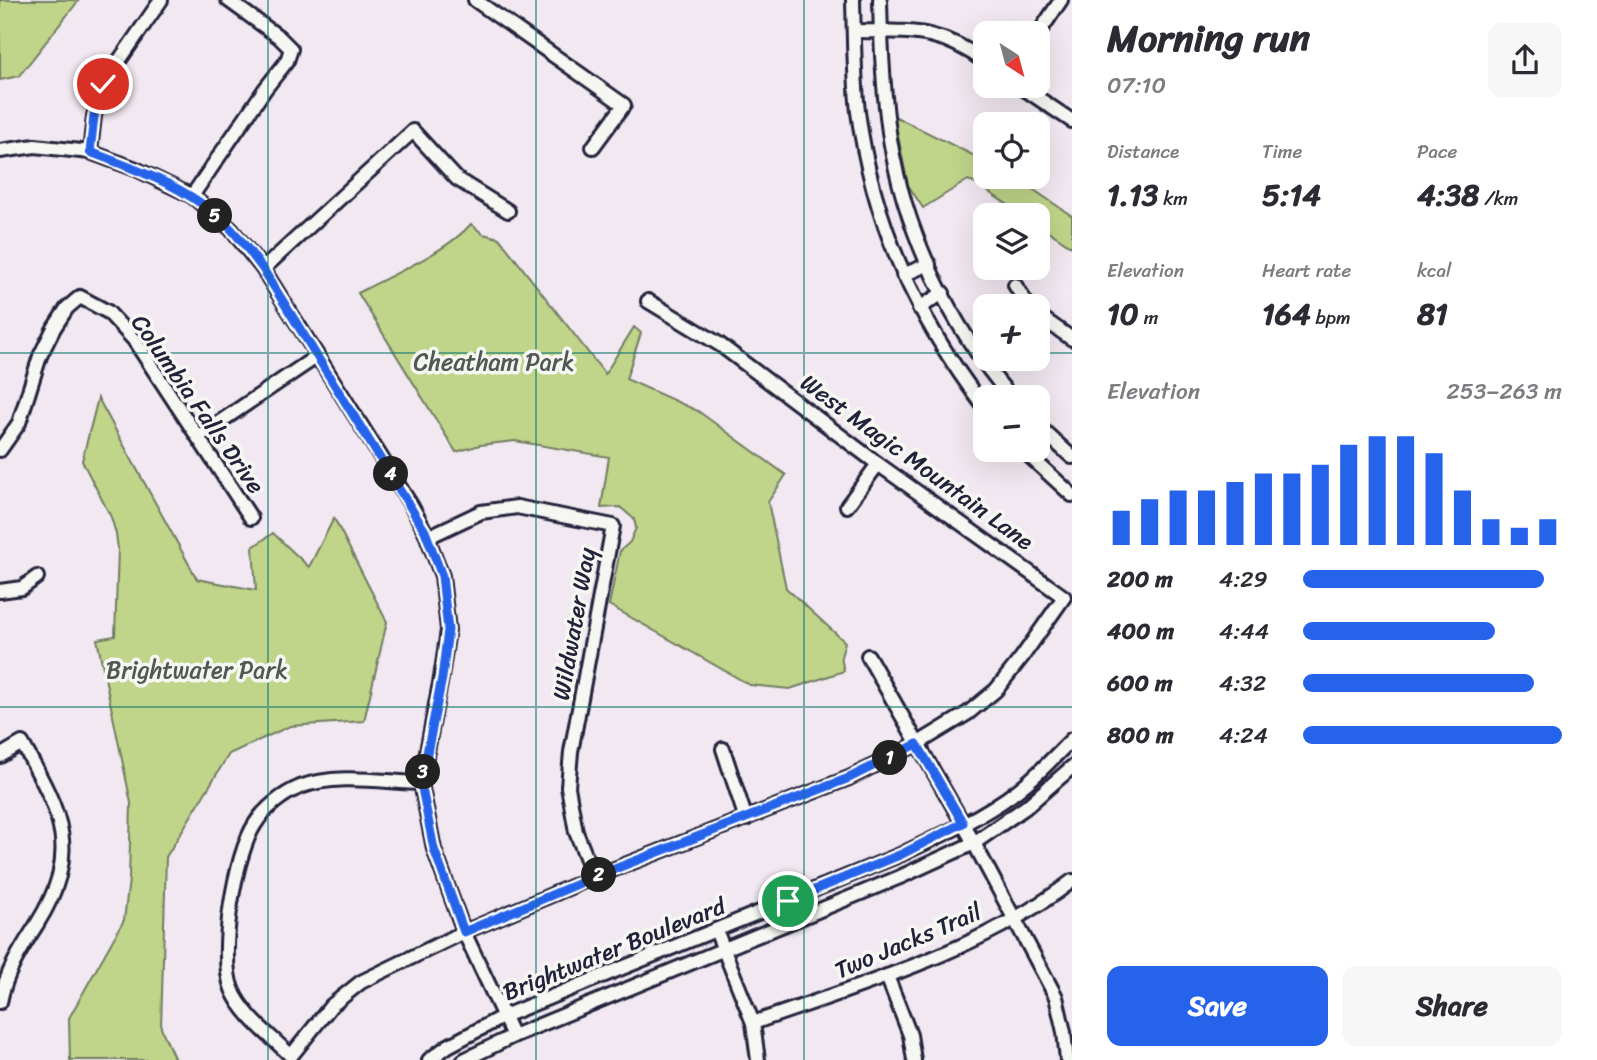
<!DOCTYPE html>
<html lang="en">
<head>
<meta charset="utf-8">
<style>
	:root { --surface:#fff; --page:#f7f7f7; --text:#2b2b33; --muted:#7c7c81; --accent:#2563eb }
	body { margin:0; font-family:Sriracha,sans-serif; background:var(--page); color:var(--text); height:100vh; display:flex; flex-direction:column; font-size:26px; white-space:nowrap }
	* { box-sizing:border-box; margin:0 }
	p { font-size:23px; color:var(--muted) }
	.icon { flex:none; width:38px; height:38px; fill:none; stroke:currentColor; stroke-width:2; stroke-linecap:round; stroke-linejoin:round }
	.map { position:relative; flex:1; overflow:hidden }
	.details { display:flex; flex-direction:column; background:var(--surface); width:525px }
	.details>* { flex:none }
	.needle { width:46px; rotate:144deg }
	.controls { position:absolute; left:973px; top:21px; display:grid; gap:14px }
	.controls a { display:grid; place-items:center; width:77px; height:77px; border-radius:14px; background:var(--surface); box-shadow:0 7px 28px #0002; font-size:35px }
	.pin { position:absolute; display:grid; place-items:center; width:60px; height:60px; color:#fff; margin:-30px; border:4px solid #fff; border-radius:50%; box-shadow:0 2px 7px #0007 }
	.km { position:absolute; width:35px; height:35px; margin:-18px; border-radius:50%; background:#222; color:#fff; font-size:19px; line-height:35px; text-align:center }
	.round { display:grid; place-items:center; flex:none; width:74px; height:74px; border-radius:14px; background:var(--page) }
	.headline { display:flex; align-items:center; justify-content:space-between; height:119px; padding:0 35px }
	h1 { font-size:38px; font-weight:700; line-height:52px }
	.metrics { display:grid; grid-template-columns:repeat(3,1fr); gap:10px; height:119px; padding:7px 35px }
	.metrics div { display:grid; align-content:center }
	.metrics b { font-size:30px; font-weight:700 }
	.metrics small { font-size:19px; font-weight:400 }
	.metrics p { font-size:19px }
	.chart { height:196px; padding:14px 35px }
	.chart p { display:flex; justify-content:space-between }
	.chart svg { width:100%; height:126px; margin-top:7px; stroke:var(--accent); stroke-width:6 }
	.cta { display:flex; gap:14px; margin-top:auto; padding:14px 35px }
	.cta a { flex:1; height:80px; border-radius:14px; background:var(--accent); color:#fff; font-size:28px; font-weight:700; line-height:80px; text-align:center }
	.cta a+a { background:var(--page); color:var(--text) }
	ul { padding:0 35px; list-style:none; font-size:23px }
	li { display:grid; grid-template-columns:112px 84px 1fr; align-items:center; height:52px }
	li i { height:18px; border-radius:9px; background:var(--accent) }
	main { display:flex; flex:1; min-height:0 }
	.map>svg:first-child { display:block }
	.green { fill:#c0d58a; stroke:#717c62; stroke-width:2 }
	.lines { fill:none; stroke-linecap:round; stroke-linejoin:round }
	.minor-casing { stroke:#22223b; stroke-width:18 }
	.minor { stroke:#f6f6f2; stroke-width:12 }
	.route-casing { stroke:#fff; stroke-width:14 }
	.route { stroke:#2563eb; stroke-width:9 }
	.grid { fill:none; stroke:#0f766e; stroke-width:2; stroke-opacity:0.55 }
	.labels { text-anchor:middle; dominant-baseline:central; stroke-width:7; stroke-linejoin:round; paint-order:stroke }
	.park-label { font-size:24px; fill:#515853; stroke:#f6f6f2 }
	.street-label { font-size:24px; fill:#22223b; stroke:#f6f6f2 }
</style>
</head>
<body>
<main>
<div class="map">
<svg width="1072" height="1060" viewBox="0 0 1072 1060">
	<rect width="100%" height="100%" fill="#f2e8f1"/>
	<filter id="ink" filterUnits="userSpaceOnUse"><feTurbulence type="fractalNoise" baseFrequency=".0143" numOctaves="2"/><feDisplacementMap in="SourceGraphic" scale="14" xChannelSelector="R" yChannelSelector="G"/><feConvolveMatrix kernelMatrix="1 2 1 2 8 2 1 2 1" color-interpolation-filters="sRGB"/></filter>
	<g filter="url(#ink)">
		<!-- green -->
		<g class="green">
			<path d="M0 0H79L19 76 0 80Z"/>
			<path d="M894 116 985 161V177H1015L1072 216V247L1038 224V215C1012 215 992 190 968 180L923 208 908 185Z"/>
			<path d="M471 224 483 234 499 238 605 374 634 327 641 333 626 379 698 411 786 475 768 502 786 588 845 642 841 657 844 671 790 689 750 685 609 605 620 551 630 542 636 528 634 519 620 507 601 508 609 457 515 441 480 445 456 452 358 293C391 275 447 252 471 224Z"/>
			<path d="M98 398 197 579 256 590 253 547 273 533 309 567 334 518 387 622 364 721 290 726 229 754 166 857 161 1028 175 1060H70L69 1018 124 920 129 880 131 803 97 639 115 636 118 549 116 534 111 517 82 461Z"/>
		</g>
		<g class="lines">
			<!-- minor casing -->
			<g class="minor-casing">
				<g id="minor">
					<path d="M475 0 624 105 593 147"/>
					<path d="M853 0C854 37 854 75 858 112 873 224 917 319 985 408"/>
					<path d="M880 0C881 46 883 93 890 139 905 232 950 326 1011 397"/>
					<path d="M854 31C908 32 939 27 985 62"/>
					<path d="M1038 34 1061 0"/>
					<path d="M1020 86 1072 121"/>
					<path d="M0 151 35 146 90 152 136 169 192 196 231 229 263 269 411 505 425 531 442 576 448 630 441 678 421 783 434 849 464 932 513 1036"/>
					<path d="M90 152 94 116 103 84 161 0"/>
					<path d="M192 196 265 89 287 61 291 49 279 37 228 0"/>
					<path d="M263 269 413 131 457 179 508 211"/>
					<path d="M903 275 929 264"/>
					<path d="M1015 285 1028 306"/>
					<path d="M919 308 943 293"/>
					<path d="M1038 315 1072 339"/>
					<path d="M1038 426 1072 457"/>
					<path d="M199 436 316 357"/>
					<path d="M0 450 19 423 40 356 54 328 67 308 80 297 108 312 134 340 251 518"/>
					<path d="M1023 450 1072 495"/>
					<path d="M847 506 878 464"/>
					<path d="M428 537 481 512 517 507 613 526 571 752 568 787 576 832 594 877"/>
					<path d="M0 591 22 588 37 577"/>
					<path d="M868 656 974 843 1056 997 1064 1032 1067 1060"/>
					<path d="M723 749 746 819"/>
					<path d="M0 756 22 743C60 812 83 850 37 924 21 949 6 972 0 1002"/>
					<path d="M421 783C383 782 337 773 300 787 283 794 265 808 255 824 235 854 218 955 232 989 242 1015 272 1037 291 1056L331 1006 361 982 464 932 594 877 849 778 917 744 968 713 996 690 1022 657 1064 597 878 464 719 344 648 301"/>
					<path d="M716 930 753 1023 758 1060"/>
					<path d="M887 976 910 1035 914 1060"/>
					<path d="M753 1023C856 987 985 949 1072 881"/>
					<path d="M429 1060 448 1046 504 1016 902 854C945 833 993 813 1029 781 1044 768 1058 753 1072 739"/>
					<path d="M464 1060 513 1036 900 877 974 843 1026 807 1072 767"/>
				</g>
			</g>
			<!-- minor -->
			<use href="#minor" class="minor"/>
		</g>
	</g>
	<g class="lines" filter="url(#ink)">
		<!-- route casing -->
		<g class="route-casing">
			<path id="route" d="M103 84 94 116 90 152C141 171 195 190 232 230 243 242 253 256 263 269L425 531 442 576 448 630 442 678 421 783 434 849 464 932 594 877 849 778 917 744 963 823 902 854 788 901"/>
		</g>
		<!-- route -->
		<use href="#route" class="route"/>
	</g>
	<!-- grid -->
	<path class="grid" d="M268 0V1060M536 0V1060M804 0V1060M0 353H985M1038 353H1072M0 707H1072"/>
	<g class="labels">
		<!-- park labels -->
		<g class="park-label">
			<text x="494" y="362">Cheatham Park</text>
			<text x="197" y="670">Brightwater Park</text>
		</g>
		<!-- street labels -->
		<g class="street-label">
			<text transform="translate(198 404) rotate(55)">Columbia Falls Drive</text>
			<text transform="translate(917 462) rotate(36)">West Magic Mountain Lane</text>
			<text transform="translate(574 624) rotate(-80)">Wildwater Way</text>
			<text transform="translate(908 941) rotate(-23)">Two Jacks Trail</text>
			<text transform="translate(614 949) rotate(-22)">Brightwater Boulevard</text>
		</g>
	</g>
</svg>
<div class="controls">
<a><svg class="needle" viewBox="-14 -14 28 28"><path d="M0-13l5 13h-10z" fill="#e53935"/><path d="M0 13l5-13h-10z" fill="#7c7c81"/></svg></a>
<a><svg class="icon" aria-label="locate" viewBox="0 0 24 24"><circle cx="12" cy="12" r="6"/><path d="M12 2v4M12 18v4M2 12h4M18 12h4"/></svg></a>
<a><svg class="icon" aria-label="layers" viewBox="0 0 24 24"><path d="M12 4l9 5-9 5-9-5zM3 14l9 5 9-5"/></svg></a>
<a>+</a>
<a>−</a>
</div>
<div class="pin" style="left:788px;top:901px;background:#1e9e55"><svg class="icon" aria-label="arrive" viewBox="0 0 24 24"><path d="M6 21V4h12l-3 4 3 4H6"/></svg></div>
<div class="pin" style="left:103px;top:84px;background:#d93025"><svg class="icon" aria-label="check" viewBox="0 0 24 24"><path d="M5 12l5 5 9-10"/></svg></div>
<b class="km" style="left:890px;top:758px">1</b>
<b class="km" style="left:599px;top:875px">2</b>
<b class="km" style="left:423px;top:772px">3</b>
<b class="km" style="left:391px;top:474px">4</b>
<b class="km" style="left:215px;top:216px">5</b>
</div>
<section class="details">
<div class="headline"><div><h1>Morning run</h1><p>07:10</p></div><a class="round"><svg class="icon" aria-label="share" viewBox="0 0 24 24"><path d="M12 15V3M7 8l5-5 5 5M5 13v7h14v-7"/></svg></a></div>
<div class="metrics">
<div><p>Distance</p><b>1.13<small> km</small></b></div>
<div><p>Time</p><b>5:14</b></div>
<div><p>Pace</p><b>4:38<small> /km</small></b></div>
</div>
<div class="metrics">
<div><p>Elevation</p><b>10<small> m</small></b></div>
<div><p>Heart rate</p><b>164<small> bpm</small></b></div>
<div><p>kcal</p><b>81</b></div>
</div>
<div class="chart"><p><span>Elevation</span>253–263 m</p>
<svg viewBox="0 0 160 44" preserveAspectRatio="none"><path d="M5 44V32M15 44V28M25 44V25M35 44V25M45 44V22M55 44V19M65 44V19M75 44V16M85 44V9M95 44V6M105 44V6M115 44V12M125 44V25M135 44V35M145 44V38M155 44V35"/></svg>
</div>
<ul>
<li><b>200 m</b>4:29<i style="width:93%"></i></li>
<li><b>400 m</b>4:44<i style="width:74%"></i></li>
<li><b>600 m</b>4:32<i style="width:89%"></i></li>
<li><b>800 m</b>4:24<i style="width:100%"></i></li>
</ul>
<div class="cta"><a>Save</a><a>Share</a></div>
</section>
</main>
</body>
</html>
